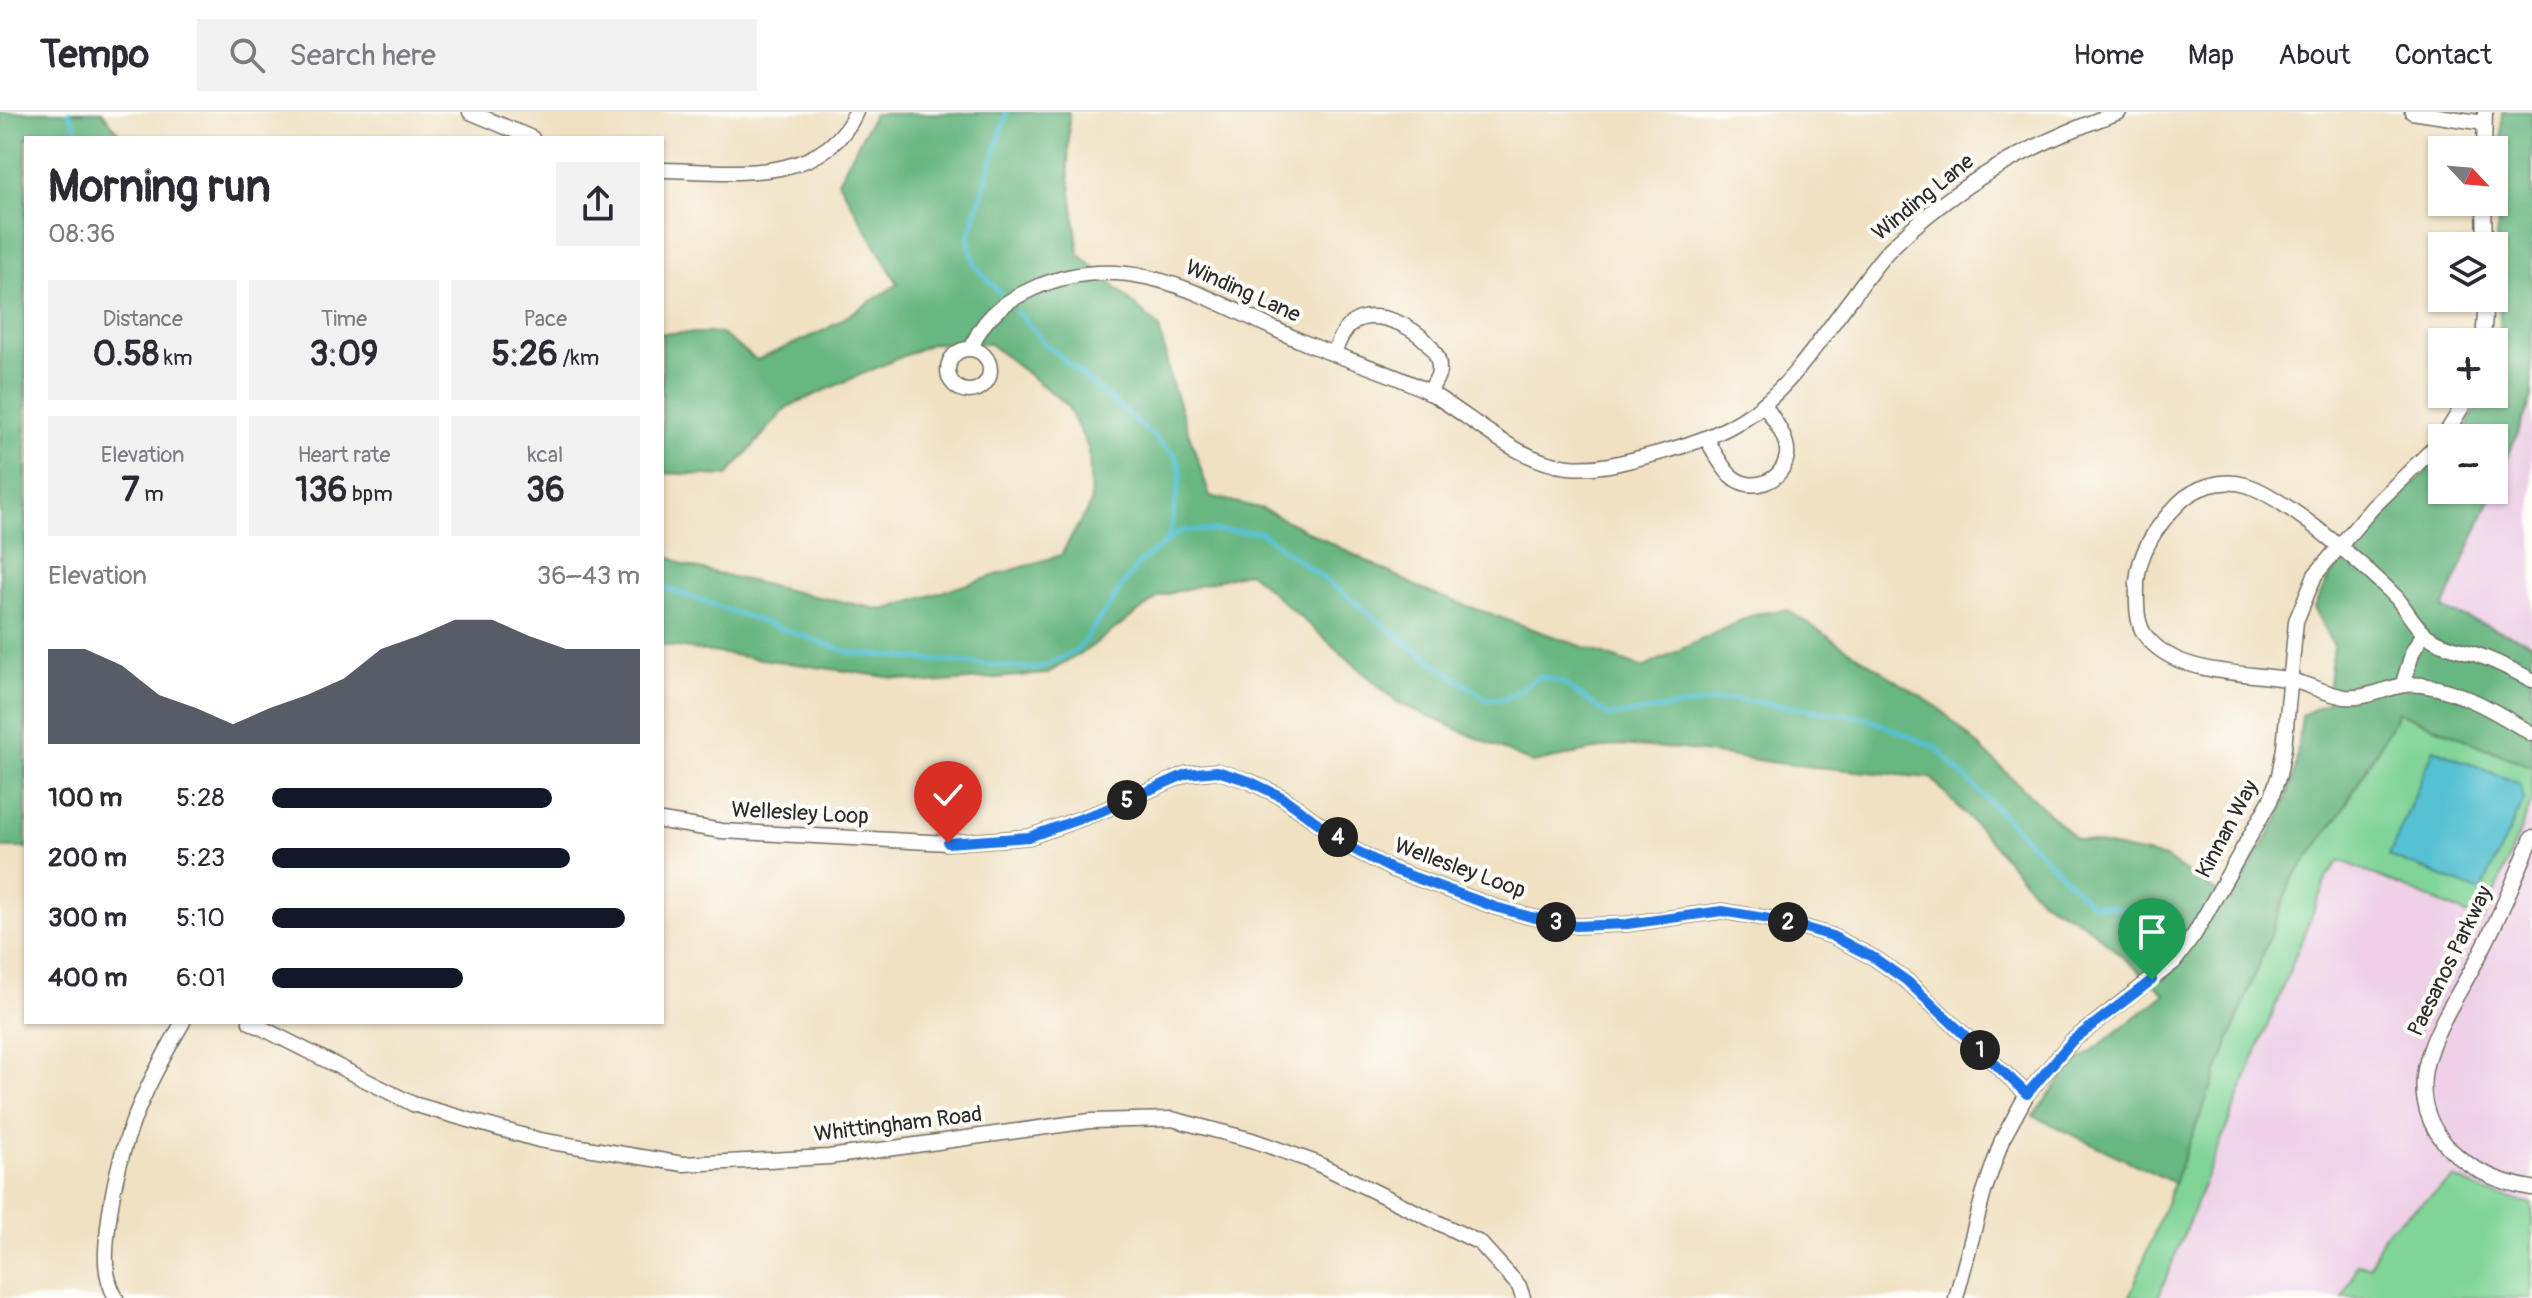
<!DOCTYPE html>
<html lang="en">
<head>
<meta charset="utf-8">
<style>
	:root { --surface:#fff; --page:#f2f2f3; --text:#2b2b33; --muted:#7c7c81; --line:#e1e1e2; --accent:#111827 }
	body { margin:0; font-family:Pangolin,sans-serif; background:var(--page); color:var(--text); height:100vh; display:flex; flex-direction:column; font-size:30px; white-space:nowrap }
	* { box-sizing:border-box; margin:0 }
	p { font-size:26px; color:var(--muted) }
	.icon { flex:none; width:44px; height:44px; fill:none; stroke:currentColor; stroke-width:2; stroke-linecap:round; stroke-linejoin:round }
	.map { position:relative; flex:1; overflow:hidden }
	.details { position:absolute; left:24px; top:24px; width:640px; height:888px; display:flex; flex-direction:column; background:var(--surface); border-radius:0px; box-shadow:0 2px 6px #0004 }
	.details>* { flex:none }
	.needle { width:52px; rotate:116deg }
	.controls { position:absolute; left:2428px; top:24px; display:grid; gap:16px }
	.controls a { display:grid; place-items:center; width:80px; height:80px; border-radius:0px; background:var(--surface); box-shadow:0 2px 6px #0004; font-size:40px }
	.pin { position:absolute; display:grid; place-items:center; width:68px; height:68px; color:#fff; margin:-82px -34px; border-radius:50% 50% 50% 0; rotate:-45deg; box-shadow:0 0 8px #0007 }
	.pin .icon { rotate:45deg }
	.km { position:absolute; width:40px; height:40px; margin:-20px; border-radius:50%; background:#222; color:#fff; font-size:22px; line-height:40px; text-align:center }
	.round { display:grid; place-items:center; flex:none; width:84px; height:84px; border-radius:0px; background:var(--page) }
	.overview { display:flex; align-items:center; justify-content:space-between; height:136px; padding:0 24px }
	h1 { font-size:44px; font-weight:700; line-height:60px }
	.stats { display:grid; grid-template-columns:repeat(3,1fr); gap:12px; height:136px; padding:8px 24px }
	.stats div { display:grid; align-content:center; border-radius:0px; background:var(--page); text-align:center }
	.stats b { font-size:34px; font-weight:700 }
	.stats small { font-size:22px; font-weight:400 }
	.stats p { font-size:22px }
	.chart { height:224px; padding:16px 24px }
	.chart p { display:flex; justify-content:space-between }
	.chart svg { width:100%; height:144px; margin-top:8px; fill:var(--accent); opacity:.7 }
	ul { padding:0 24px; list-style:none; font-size:26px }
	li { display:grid; grid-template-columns:128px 96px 1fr; align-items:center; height:60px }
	li i { height:20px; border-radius:10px; background:var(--accent) }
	header { display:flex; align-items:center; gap:48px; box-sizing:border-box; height:112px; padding:0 40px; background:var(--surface); border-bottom:2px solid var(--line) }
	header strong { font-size:38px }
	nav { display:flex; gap:44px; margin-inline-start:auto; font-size:28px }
	.search { width:560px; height:72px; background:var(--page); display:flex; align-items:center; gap:20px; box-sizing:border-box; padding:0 28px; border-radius:0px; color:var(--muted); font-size:30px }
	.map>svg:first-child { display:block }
	.built { fill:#eed0e7 }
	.green { fill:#80d497; stroke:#568061; stroke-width:2 }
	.forest { fill:#68b680; stroke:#4a7056; stroke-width:2 }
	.water { fill:#56c1d2; stroke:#40767e; stroke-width:2 }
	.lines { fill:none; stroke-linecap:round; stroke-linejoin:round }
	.stream { stroke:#56c1d2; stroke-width:5 }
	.minor-casing { stroke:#706b60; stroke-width:17 }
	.minor { stroke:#fff; stroke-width:14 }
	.route-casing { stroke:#fff; stroke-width:16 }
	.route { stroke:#1a73e8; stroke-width:10 }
	.labels { text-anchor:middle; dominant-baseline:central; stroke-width:8; stroke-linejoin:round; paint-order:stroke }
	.street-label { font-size:22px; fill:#2b2b2b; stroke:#fdfcf7 }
</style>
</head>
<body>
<header>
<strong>Tempo</strong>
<div class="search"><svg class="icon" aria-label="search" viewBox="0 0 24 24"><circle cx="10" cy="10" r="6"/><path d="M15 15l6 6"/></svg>Search here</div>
<nav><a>Home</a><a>Map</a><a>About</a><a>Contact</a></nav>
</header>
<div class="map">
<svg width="2532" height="1186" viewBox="0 0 2532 1186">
	<rect width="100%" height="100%" fill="#fdfcf7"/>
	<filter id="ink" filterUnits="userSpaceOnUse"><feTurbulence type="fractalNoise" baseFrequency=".0125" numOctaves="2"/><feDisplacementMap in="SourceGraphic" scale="16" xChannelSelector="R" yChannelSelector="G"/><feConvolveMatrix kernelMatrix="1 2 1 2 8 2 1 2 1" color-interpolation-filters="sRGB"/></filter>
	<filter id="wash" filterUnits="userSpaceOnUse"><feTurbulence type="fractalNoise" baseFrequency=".006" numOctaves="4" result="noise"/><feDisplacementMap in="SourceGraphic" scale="32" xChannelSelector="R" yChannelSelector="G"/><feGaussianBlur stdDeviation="1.8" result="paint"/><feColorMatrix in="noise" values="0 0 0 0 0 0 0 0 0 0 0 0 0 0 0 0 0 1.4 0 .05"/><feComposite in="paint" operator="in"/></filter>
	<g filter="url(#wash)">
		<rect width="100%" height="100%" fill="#f0e1c3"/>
		<!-- built -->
		<path class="built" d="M2532 228V1186H2129L2292 767 2472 378H2494V326Z"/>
		<!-- green -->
		<g class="green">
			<path d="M2399 600 2532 655V690L2483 809 2340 748 2327 765 2158 1186H2129L2292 767 2339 704Z"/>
			<path d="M2454 1066 2487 1081 2532 1092V1186H2343L2357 1152 2369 1155 2387 1118Z"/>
		</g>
		<!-- forest -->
		<g class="forest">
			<path d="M0 0H102L123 26H26V736H0Z"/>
			<path d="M1069 0 1068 56 1079 142 1159 215 1171 269 1210 384 1263 397 1428 480 1643 556 1754 502 1787 498 1939 596 2076 727 2165 746 2230 789 2279 706 2295 659 2302 603 2327 591 2333 534 2314 496 2328 467 2373 411 2442 345V378H2494L2443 497 2532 531V655L2399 600 2339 704 2292 767 2174 1071 2033 1004 2070 956 2165 882 2085 812 2041 788 1982 720 1931 666 1784 652 1681 637 1617 633 1533 651 1398 591 1249 460 1160 484 1088 537 1046 562 929 571 662 533V439L683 453 808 483 884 498 1061 443 1091 391 1089 338 1067 293 990 232 933 231 787 295 727 364 662 361V221H720L757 248 825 218 898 172 838 69 874 2Z"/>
			<path d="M2502 0H2532V286L2494 378V326H2459L2465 319 2481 282H2494V239L2500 209 2497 131Z"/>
		</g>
		<!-- water -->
		<path class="water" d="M2434 637 2520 672 2523 690 2481 780 2389 744Z"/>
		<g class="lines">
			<!-- stream -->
			<g class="stream">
				<path d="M69 0 81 26"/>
				<path d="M1000 181 976 155 968 127 1007 0"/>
				<path d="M1017 200 1045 231 1176 344 1181 361 1169 427"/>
				<path d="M662 475 851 541 1036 557 1077 539 1138 452 1182 418 1260 420 1342 480 1410 534 1488 588 1505 587 1540 564 1561 570 1610 604 1731 587 1864 605 1935 635 2091 792 2144 800 2165 824"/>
			</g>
		</g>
	</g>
	<g filter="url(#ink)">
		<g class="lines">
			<!-- minor casing -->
			<g class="minor-casing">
				<g id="minor">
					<path d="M470 0 532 26"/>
					<path d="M2412 0 2484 11"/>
					<path d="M2484 38 2485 0"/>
					<path d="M662 58C729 59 822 75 856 0"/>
					<path d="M2484 90 2485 134"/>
					<path d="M2483 230 2486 186"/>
					<path d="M972 236C981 207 1005 189 1032 177 1132 132 1211 190 1301 229 1342 247 1386 258 1427 279 1470 303 1518 351 1569 355 1599 358 1627 349 1655 342 1694 332 1734 318 1765 291 1799 262 1824 222 1851 187 1863 171 1875 153 1889 138 1955 72 2032 31 2119 0"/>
					<circle cx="969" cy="258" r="21"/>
					<path d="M1334 241C1339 229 1343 218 1354 210 1378 192 1442 225 1439 258 1439 265 1432 274 1429 281"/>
					<path d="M1706 326C1713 337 1720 353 1730 363 1750 382 1783 371 1787 343 1789 326 1772 306 1764 292"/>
					<path d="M2443 326 2462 295 2467 282"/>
					<path d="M2532 568C2516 560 2500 551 2483 545 2465 538 2442 535 2426 523 2414 513 2406 497 2396 485 2366 455 2285 385 2246 373 2222 366 2195 375 2179 391 2158 412 2139 440 2137 470 2137 487 2135 509 2145 523 2175 563 2242 560 2287 567 2306 571 2325 582 2345 585 2371 588 2395 569 2422 573 2463 579 2498 601 2532 622"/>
					<path d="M2403 571 2413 539 2424 521"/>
					<path d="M662 709 722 719 948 731 1029 725 1102 699 1186 662 1217 659 1249 669 1282 685 1355 738 1392 757 1495 795 1531 805 1576 814 1627 812 1722 799 1782 809 1832 824 1876 847 1907 869 2027 982"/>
					<path d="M2532 726C2516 764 2501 802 2482 838 2466 871 2443 902 2431 936 2402 1012 2461 1065 2532 1076"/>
					<path d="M250 910 413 992 539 1028 683 1052 829 1045 1090 1009 1172 1007 1252 1028 1314 1050 1480 1131 1519 1174 1523 1186"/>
					<path d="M116 1186C103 1163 105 1141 108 1115 117 1034 142 980 183 910"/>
					<path d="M1956 1186 1984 1080 2002 1028 2027 982 2072 929 2174 850 2194 823 2270 689 2279 663 2284 636 2296 509 2315 463 2373 395 2442 328"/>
				</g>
			</g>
			<!-- minor -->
			<use href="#minor" class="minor"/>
		</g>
	</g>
	<g class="lines" filter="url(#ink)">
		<!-- route casing -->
		<g class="route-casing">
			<path id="route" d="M948 731 1029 725 1102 699 1186 662 1217 659 1249 669 1282 685 1355 738 1392 757 1495 795 1531 805 1576 814 1627 812 1722 799 1782 809 1832 824 1876 847 1907 869 2027 982 2072 929 2152 868"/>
		</g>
		<!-- route -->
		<use href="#route" class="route"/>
	</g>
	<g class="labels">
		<!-- street labels -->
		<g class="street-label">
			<text transform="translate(1923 85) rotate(-39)">Winding Lane</text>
			<text transform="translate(1243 179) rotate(24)">Winding Lane</text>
			<text transform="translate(800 701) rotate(3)">Wellesley Loop</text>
			<text transform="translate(2227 717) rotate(-62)">Kinnan Way</text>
			<text transform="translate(1460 756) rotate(20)">Wellesley Loop</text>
			<text transform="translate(2450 849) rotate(-64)">Paesanos Parkway</text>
			<text transform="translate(898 1012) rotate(-7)">Whittingham Road</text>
		</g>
	</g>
</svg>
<div class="controls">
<a><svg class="needle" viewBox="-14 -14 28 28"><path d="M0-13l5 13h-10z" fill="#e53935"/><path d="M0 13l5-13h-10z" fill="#7c7c81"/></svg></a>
<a><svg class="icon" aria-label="layers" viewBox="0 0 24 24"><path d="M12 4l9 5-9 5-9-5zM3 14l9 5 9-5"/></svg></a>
<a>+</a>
<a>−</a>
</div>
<div class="pin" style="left:2152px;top:868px;background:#1e9e55"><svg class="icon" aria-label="arrive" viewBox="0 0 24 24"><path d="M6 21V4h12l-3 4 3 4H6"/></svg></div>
<div class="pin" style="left:948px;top:731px;background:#d93025"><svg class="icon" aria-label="check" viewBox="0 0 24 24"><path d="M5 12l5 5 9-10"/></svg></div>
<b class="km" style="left:1980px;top:938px">1</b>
<b class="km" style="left:1788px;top:810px">2</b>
<b class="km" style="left:1556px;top:810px">3</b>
<b class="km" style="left:1338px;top:725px">4</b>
<b class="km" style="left:1127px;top:688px">5</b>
<section class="details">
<div class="overview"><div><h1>Morning run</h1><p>08:36</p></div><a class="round"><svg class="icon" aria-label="share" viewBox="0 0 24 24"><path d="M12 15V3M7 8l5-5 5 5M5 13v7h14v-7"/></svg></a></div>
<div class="stats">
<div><p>Distance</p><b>0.58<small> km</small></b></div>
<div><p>Time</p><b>3:09</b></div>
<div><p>Pace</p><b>5:26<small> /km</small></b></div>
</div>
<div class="stats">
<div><p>Elevation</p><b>7<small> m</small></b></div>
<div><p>Heart rate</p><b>136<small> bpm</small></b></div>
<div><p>kcal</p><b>36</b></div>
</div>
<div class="chart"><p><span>Elevation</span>36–43 m</p>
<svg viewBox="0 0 160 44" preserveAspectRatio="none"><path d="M0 44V15L10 15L20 20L30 29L40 33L50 38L60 33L70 29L80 24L90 15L100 11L110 6L120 6L130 11L140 15L150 15L160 15V44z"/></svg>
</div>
<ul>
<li><b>100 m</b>5:28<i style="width:76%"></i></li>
<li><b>200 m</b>5:23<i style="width:81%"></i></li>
<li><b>300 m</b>5:10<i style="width:96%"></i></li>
<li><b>400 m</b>6:01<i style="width:52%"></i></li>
</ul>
</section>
</div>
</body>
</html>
